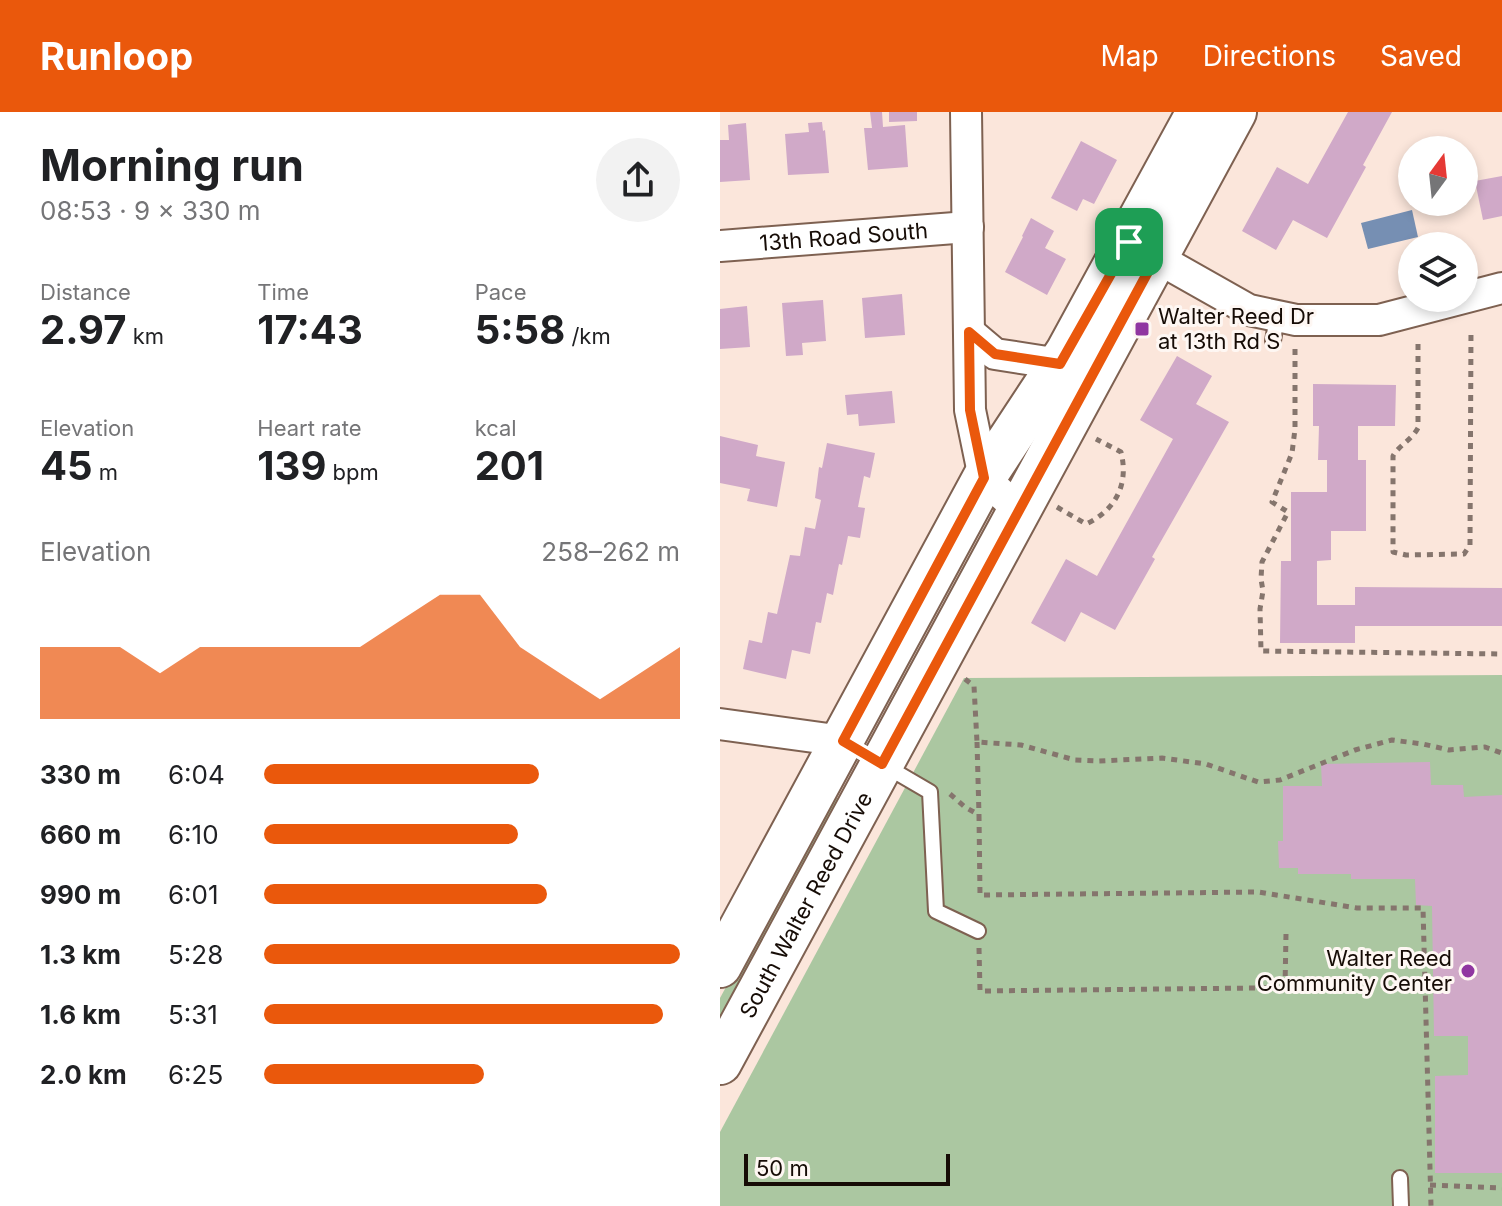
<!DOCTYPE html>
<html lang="en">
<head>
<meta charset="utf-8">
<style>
	:root { --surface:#fff; --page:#f2f2f2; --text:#202124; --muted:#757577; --accent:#ea580c }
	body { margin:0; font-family:Inter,sans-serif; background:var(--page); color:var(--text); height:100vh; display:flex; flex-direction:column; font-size:30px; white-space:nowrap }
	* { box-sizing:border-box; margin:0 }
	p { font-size:26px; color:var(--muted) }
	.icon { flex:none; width:44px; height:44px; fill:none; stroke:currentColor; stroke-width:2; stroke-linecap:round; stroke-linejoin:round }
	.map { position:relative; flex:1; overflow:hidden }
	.side { display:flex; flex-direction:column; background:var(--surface); width:720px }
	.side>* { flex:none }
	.needle { width:52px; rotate:15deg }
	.fabs { position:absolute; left:678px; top:24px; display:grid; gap:16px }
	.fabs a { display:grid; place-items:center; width:80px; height:80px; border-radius:50%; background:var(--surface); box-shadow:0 4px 12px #0003; font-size:40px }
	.scale { position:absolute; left:24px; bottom:20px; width:206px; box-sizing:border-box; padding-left:8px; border:4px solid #160c06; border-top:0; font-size:22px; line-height:28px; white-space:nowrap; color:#160c06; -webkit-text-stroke:6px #fef7f3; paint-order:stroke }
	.pin { position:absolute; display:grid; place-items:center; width:68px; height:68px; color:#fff; margin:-34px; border-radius:16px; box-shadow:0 4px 12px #0006 }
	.round { display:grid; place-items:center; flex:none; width:84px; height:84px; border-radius:42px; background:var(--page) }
	.summary { display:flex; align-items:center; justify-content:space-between; height:136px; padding:0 40px }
	h1 { font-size:44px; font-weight:700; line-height:60px }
	.stats { display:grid; grid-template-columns:repeat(3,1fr); gap:12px; height:136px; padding:8px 40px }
	.stats div { display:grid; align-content:center }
	.stats b { font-size:40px; font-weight:700 }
	.stats small { font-size:22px; font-weight:400 }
	.stats p { font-size:22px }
	.chart { height:224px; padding:16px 40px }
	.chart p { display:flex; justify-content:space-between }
	.chart svg { width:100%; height:144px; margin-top:8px; fill:var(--accent); opacity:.7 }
	ul { padding:0 40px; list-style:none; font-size:26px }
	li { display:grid; grid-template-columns:128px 96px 1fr; align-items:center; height:60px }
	li i { height:20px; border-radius:10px; background:var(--accent) }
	header { display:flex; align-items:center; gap:48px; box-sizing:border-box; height:112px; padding:0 40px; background:var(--accent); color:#fff }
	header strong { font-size:38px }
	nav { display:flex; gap:44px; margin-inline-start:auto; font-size:28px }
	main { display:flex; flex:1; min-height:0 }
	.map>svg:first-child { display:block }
	.green { fill:#abc7a1 }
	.water { fill:#768fb3 }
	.building { fill:#d0a9c8 }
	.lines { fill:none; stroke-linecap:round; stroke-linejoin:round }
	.lane-casing { stroke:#7e6151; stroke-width:18 }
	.street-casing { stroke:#7e6151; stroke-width:34 }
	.secondary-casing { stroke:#7e6151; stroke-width:46 }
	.path { stroke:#85756d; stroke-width:5; stroke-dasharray:6 6; stroke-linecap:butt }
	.lane { stroke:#fff; stroke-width:14 }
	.street { stroke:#fff; stroke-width:30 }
	.secondary { stroke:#fff; stroke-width:42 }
	.route-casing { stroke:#fff; stroke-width:16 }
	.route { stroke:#ea580c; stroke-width:10 }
	.poi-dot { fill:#9036a1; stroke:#fef7f3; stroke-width:3 }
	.labels { text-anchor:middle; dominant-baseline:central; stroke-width:6; stroke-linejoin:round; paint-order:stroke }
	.street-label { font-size:22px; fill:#160c06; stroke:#fef7f3 }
	.poi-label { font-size:22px; fill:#160c06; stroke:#fef7f3; text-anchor:start }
</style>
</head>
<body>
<header>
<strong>Runloop</strong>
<nav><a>Map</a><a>Directions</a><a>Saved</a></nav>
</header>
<main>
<section class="side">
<div class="summary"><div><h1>Morning run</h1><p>08:53 · 9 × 330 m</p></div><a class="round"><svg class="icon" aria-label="share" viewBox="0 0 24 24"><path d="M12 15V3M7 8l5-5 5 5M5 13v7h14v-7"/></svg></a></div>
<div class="stats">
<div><p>Distance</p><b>2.97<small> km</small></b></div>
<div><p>Time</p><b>17:43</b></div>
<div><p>Pace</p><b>5:58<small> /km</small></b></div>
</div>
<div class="stats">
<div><p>Elevation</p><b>45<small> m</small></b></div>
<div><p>Heart rate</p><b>139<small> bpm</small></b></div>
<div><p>kcal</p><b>201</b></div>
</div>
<div class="chart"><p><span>Elevation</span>258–262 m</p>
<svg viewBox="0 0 160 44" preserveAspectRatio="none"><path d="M0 44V22L10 22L20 22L30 30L40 22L50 22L60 22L70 22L80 22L90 14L100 6L110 6L120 22L130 30L140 38L150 30L160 22V44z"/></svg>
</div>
<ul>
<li><b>330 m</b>6:04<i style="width:66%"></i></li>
<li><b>660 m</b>6:10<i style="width:61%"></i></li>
<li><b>990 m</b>6:01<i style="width:68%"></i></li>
<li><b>1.3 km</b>5:28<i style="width:100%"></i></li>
<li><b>1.6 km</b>5:31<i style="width:96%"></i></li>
<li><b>2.0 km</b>6:25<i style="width:53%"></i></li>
</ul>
</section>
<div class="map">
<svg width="782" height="1094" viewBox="0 0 782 1094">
	<rect width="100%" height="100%" fill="#fbe6db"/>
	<!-- green -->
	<g class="green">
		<path d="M782 563V1094H0V1020L244 566Z"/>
		<path d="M111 683 127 691 0 926V886Z"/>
	</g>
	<!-- water -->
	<path class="water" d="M692 98 698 125 648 137 641 111Z"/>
	<!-- building -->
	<g class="building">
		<path d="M150 0H162L163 15 185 13 188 55 148 58 144 16H152Z"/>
		<path d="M169 0H197V9L169 10Z"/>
		<path d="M628 0H672L643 53 646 55 607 126 573 108 556 138 522 119 557 55 588 72Z"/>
		<path d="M102 10 103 19 105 18 109 61 68 63 65 22 89 20 88 11Z"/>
		<path d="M26 11 30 68 0 70V28H9L8 13Z"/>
		<path d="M361 29 397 48 374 92 363 87 357 99 331 86Z"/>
		<path d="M782 64V104L763 108 755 69Z"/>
		<path d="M311 106 334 119 325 136 346 147 327 183 285 160 303 125 302 124Z"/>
		<path d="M182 182 185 223 145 226 142 186Z"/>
		<path d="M103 188 106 229 82 231 83 243 66 244 62 191Z"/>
		<path d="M27 194 30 235 0 237V197Z"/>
		<path d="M457 244 492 264 476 292 509 310 432 445 435 447 395 518 361 500 345 530 311 511 346 447 377 464 453 327 420 308Z"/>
		<path d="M593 272 676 273 675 314H638V348H646V419H611V448L597 449V493H635V475L782 476V514H635V531H560L561 449H571V380H607V348H598L599 314H593Z"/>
		<path d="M172 279 175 311 139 314 138 302 127 303 125 283Z"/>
		<path d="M0 324 38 333 36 344 65 350 57 395 27 389 30 377 0 371Z"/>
		<path d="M107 331 155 341 150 366 144 364 138 395 145 396 140 426 128 424 122 453 119 452 113 483 107 481 101 511 96 510 90 542 72 538 66 567 23 557 29 528 42 531 48 500 57 502 70 443 80 444 85 415 95 417 101 388 95 386 99 355 102 356Z"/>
		<path d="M710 650 711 673H743L744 685 782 683V1061H715V964L748 963V924H714L712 794 696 793 695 767H631V762H578V756H559L558 729H563V674H602L601 652Z"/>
	</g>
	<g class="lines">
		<!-- lane casing -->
		<g class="lane-casing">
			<g id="lane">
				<path d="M553 229 557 204"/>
				<path d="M126 631 210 680 216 799 258 819"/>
				<path d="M680 1066 681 1094"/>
			</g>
		</g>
		<!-- street casing -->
		<g class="street-casing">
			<g id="street">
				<path d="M246 0 250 298 264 366 299 398"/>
				<path id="s1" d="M0 134 248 115"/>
				<path d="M421 137 529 198 576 208H659L782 176"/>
				<path d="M249 220 275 242 340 252"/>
				<path d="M0 612 123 629"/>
			</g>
		</g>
		<!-- secondary casing -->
		<g class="secondary-casing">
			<g id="secondary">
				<path d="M0 854 264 366 347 240 478 0"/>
				<path id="s2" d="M0 951 515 0"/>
			</g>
		</g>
		<!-- path -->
		<g class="path">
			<path d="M698 232V316C690 330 681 331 673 344V440L686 443 744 442 750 433 751 217"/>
			<path d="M575 237V317L572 341 552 390 568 400 542 450 541 467 543 479 540 497 541 539 782 542"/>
			<path d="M337 395 366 412C396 398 409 372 401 340L376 327"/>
			<path d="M245 567 254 574 257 630 301 633 355 648 379 649 442 646 486 652 538 670 560 668 635 638 672 628 703 632 729 638 765 635 782 641"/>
			<path d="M257 630 259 703"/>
			<path d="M230 682 245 695 259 703 260 783 538 780 637 796H703L711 1094"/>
			<path d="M259 836 260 879 627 875"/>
			<path d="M565 876 566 822"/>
			<path d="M710 1073 782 1076"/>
		</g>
		<!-- lane -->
		<use href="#lane" class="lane"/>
		<!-- street -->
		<use href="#street" class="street"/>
		<!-- secondary -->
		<use href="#secondary" class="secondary"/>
	</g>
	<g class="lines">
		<!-- route casing -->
		<g class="route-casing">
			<path id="route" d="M409 130 436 145 162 652 123 629 264 366 250 298 249 220 275 242 340 252Z"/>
		</g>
		<!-- route -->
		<use href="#route" class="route"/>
	</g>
	<!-- markers -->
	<g class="poi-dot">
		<rect x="414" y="209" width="16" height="16" rx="4"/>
		<circle cx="748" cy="859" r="8"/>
	</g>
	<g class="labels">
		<!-- street labels -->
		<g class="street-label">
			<text stroke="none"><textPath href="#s1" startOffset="124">13th Road South</textPath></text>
			<text stroke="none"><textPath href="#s2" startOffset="180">South Walter Reed Drive</textPath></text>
		</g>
		<!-- poi labels -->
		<g class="poi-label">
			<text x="438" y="204">Walter Reed Dr<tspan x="438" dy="25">at 13th Rd S</tspan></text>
			<text x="732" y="846" text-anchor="end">Walter Reed<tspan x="732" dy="25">Community Center</tspan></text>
		</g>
	</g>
</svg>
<div class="fabs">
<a><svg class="needle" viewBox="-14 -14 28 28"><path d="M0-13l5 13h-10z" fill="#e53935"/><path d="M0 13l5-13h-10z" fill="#757577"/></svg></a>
<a><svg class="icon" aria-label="layers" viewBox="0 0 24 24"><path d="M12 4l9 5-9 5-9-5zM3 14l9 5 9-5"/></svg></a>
</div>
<div class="scale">50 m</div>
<div class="pin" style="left:409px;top:130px;background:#1e9e55"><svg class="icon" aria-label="arrive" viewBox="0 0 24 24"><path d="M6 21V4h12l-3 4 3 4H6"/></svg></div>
</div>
</main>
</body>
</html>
